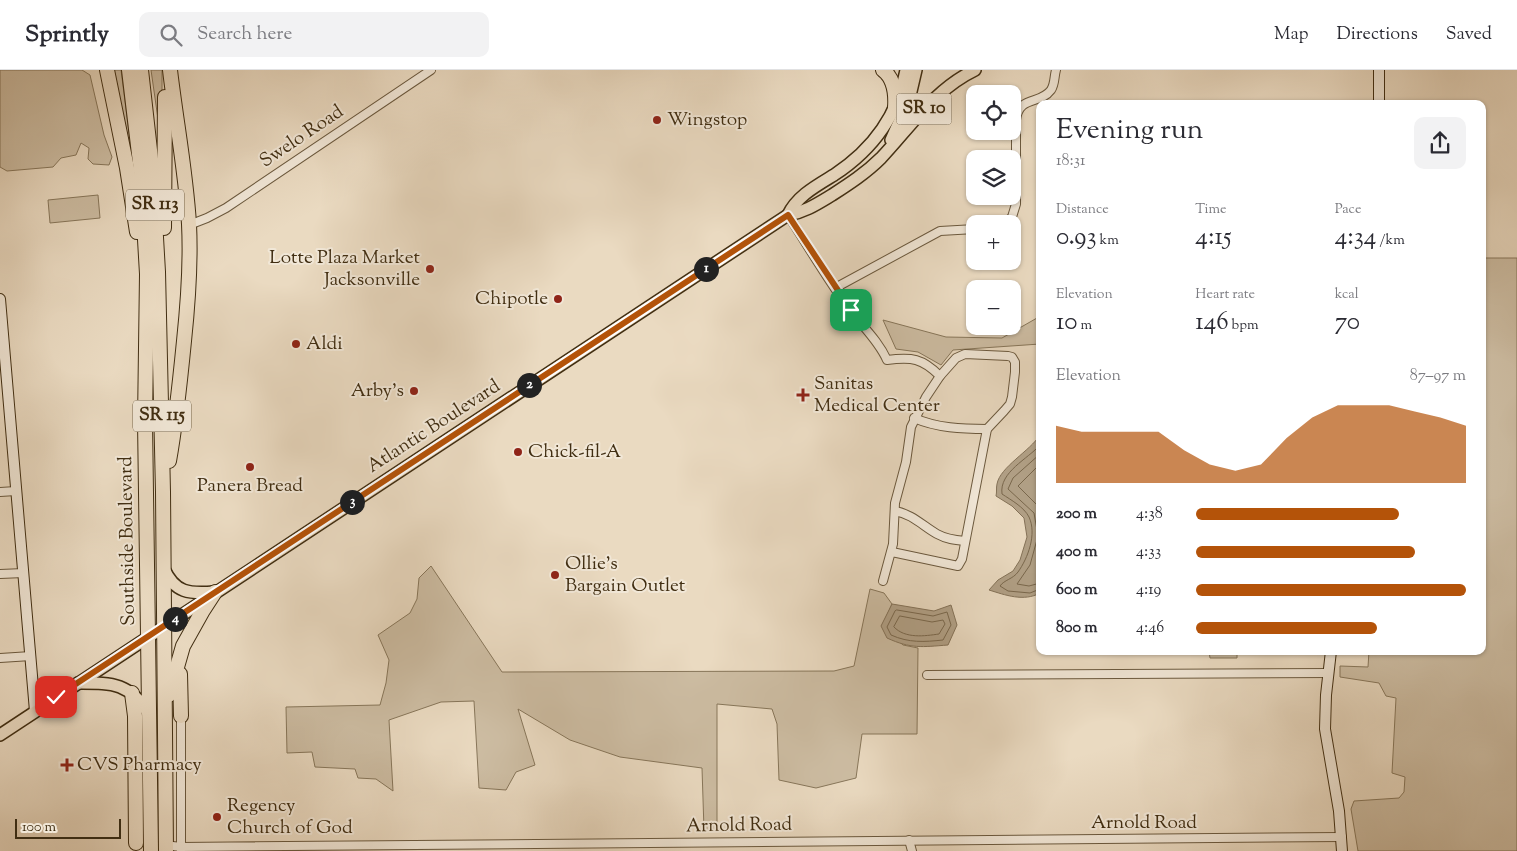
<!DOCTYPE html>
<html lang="en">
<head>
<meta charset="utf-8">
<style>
	:root { --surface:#fff; --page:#f2f2f3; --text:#2b2b33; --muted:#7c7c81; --line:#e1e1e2; --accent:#b45309 }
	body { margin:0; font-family:"Sorts Mill Goudy",serif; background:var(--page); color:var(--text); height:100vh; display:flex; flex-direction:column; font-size:19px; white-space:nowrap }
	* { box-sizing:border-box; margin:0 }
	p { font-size:16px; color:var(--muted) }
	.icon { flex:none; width:28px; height:28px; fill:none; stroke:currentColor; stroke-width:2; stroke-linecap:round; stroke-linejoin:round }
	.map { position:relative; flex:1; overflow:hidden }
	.panel { position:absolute; left:1036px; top:30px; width:450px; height:555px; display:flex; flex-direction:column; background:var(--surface); border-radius:10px; box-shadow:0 1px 4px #0004 }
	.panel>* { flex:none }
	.controls { position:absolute; left:966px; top:15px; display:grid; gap:10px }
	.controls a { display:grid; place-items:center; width:55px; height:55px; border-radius:10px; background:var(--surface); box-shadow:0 1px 4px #0004; font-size:25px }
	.scale { position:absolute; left:15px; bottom:12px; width:106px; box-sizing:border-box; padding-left:5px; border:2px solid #412e12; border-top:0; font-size:14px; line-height:18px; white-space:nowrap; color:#412e12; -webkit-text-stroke:4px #f1e7d7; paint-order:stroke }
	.pin { position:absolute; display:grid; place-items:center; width:42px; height:42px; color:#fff; margin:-21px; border-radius:10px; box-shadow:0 2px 8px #0006 }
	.km { position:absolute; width:25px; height:25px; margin:-12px; border-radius:50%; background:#222; color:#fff; font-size:14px; line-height:25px; text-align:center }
	.round { display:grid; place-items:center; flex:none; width:52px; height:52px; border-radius:10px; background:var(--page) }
	.overview { display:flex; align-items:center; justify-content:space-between; height:85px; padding:0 20px }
	h1 { font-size:28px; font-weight:600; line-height:38px }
	.figures { display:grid; grid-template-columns:repeat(3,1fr); gap:8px; height:85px; padding:5px 20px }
	.figures div { display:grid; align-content:center }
	.figures b { font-size:25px; font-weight:600 }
	.figures small { font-size:14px; font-weight:400 }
	.figures p { font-size:14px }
	.chart { height:140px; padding:10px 20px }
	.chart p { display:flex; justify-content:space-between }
	.chart svg { width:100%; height:90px; margin-top:5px; fill:var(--accent); opacity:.7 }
	ul { padding:0 20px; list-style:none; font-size:16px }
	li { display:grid; grid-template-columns:80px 60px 1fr; align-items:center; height:38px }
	li i { height:12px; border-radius:6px; background:var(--accent) }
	header { display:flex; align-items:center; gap:30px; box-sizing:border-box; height:70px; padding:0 25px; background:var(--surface); border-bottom:1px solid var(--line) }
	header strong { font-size:24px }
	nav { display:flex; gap:28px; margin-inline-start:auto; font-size:18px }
	.search { width:350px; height:45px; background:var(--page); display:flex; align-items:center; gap:12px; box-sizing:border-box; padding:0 18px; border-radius:10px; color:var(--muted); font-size:19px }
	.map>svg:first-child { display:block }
	.green { fill:#cdbda3; stroke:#87765a }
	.water { fill:#b1a086; stroke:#847258 }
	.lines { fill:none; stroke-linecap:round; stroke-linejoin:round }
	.shore { stroke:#79674c; stroke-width:1 }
	.street-casing { stroke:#6b593e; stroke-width:10 }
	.secondary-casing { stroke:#412e12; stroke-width:12 }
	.primary-casing { stroke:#412e12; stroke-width:14 }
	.highway-casing { stroke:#412e12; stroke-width:16 }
	.street { stroke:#f1e7d7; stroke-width:8 }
	.secondary { stroke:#f1e7d7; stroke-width:10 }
	.primary { stroke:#eadac1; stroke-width:11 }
	.highway { stroke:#eadac1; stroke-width:14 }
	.route-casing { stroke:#fff; stroke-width:10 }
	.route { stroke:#b45309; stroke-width:6 }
	.poi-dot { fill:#8f2418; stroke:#f1e7d7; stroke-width:2 }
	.labels { text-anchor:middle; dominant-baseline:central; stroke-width:4; stroke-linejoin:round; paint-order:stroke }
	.shield { fill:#f1e7d7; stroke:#76664d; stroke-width:1 }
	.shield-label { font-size:18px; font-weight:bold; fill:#412e12 }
	.poi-label { font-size:19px; fill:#412e12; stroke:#f1e7d7; text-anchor:start }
	.street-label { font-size:19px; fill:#412e12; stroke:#f1e7d7 }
</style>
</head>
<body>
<header>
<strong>Sprintly</strong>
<div class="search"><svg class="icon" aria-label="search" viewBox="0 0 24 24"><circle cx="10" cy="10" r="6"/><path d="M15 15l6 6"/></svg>Search here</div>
<nav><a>Map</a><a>Directions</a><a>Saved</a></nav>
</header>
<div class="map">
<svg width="1517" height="781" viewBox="0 0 1517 781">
	<rect width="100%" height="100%" fill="#eadac1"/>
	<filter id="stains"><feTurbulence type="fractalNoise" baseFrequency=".004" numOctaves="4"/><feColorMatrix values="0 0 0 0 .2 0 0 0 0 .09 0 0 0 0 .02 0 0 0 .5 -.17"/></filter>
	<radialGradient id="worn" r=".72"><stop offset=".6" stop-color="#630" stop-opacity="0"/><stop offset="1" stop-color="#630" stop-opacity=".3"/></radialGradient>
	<!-- green -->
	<g class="green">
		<path d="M0 0H82L90 5 104 65 112 87 109 95 93 94 88 89 89 78 81 73 76 85 61 88 53 97 7 101 0 97Z"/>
		<path d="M111 0H121L133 94Z"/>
		<path d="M151 0H162V64L160 63Z"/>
		<path d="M98 125 100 148 50 153 48 130Z"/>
		<path d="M1483 188H1517V781H1358L1351 739 1354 731 1399 728 1404 722 1405 707 1392 703 1396 628 1386 626 1379 613 1340 607V596L1368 597 1369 581H1482Z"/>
		<path d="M1040 211V274L953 280 941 295 918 282 896 279 883 250 946 267 1002 268 1037 248Z"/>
		<path d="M431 496 502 602 834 601 854 596 870 519 884 523 892 534 882 556 903 575 918 578 917 664H862L856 708 816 718 779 710 777 654 772 639 717 634V761L704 760 702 698 620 687 570 670 518 639 535 695 516 702 506 720 479 718 474 631 441 632 389 650 393 721 376 709 358 708 355 699 315 697 312 682 287 683 286 637 380 635 386 613 389 590 378 565 410 543 417 529 419 508Z"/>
		<path d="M1209 581H1237V588H1210Z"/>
	</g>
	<!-- water -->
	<g class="water">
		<path d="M1040 365V523C1024 532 1005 525 989 520L998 510 1013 501 1020 490 1027 467 1024 448 1012 436 996 426C997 422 996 418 997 414 1000 397 1030 381 1040 365Z"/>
		<path d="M892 534 934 541 951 535 957 555 948 575C922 577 911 579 887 568L881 556Z"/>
	</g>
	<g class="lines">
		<!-- shore -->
		<g class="shore">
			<path d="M1040 375C1028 389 999 402 1002 424 1011 430 1024 437 1029 447 1037 464 1028 488 1018 502 1013 509 1004 510 1000 516L1008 521 1030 523 1040 519"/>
			<path d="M1040 384 1013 408 1008 419 1034 443 1038 466 1030 495 1017 514 1029 516 1040 513"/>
			<path d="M1040 394 1018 416 1040 438"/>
			<path d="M897 540 933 546 947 542 951 555 943 570C924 572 909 573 891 565L887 557 895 541Z"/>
			<path d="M900 546 932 552 943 550 945 554 939 564C925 566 905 569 894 557Z"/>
		</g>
		<!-- street casing -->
		<g class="street-casing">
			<g id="street">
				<path d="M788 145C808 176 827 209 850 240 862 256 878 270 887 290 912 287 922 288 940 306"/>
				<path d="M1004 154 1012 147 1016 134V50C1019 25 1040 35 1051 20 1055 14 1054 7 1056 0"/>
				<path d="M189 155 207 148 226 138 431 0"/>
				<path d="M835 218 940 161 975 159"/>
				<path d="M914 348C937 358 962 359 987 359"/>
				<path d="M0 422 16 421"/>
				<path d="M895 441C912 444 923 456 937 464 946 469 955 470 965 471"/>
				<path d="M0 504 24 503"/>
				<path d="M883 511 893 474 895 433 906 392 911 357 926 327 940 306 956 288 965 284 1008 286 1012 287 1015 292V302L1012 327 1010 334 1004 341 987 359 962 489 958 496 892 482"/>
				<path d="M0 588 31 586"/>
				<path d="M927 605 1329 603"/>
				<path d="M181 646V781"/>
				<path d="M909 770 912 781"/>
				<path d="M164 775 181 777 1342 767"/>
			</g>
		</g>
		<!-- secondary casing -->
		<g class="secondary-casing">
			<g id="secondary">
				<path d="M1379 0V34"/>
				<path d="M0 229 35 641"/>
				<path d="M1331 581 1326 625 1325 659 1339 741 1342 781"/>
			</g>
		</g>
		<!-- primary casing -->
		<g class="primary-casing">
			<g id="primary">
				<path d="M891 70 909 30 916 0"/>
				<path d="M788 145C797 126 816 116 834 105 872 80 898 46 906 0"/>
				<path d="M164 499C175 523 189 524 214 522"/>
				<path d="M78 613C112 613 129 612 149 644"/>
				<path d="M0 665 788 145C805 142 817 134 832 125 849 114 866 103 881 88 911 56 935 19 975 0"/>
			</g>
		</g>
		<!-- highway casing -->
		<g class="highway-casing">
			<g id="highway">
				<path d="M107 0 127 98 137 162"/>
				<path d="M129 0 141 101 147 204 145 351 151 781"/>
				<path d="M141 0 152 98 158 202 163 422 166 781"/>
				<path d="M883 0C895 9 896 24 895 38"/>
				<path d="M164 158 165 27"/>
				<path d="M169 391C176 352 180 312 184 271 188 233 191 193 189 154 186 103 176 51 170 0"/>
				<path d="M180 604 181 646"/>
				<path d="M132 623 135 646 136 773"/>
				<path d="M169 625 183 576 202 542 215 522"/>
			</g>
		</g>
		<!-- street -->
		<use href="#street" class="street"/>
		<!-- secondary -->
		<use href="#secondary" class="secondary"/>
		<!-- primary -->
		<use href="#primary" class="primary"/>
		<!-- highway -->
		<use href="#highway" class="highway"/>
	</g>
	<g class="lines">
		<!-- route casing -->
		<g class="route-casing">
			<path id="route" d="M56 627 788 145 851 240"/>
		</g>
		<!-- route -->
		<use href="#route" class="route"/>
	</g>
	<!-- markers -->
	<g class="poi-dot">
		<circle cx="657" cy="50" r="5"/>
		<circle cx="430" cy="199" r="5"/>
		<circle cx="558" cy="229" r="5"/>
		<circle cx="296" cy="274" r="5"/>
		<circle cx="414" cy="321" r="5"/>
		<path d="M800.5 317.5h5v5h5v5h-5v5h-5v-5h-5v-5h5z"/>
		<circle cx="518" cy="382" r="5"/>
		<circle cx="250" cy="397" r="5"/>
		<circle cx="555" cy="505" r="5"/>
		<path d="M64.5 687.5h5v5h5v5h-5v5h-5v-5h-5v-5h5z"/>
		<circle cx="217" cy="747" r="5"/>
	</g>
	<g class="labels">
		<!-- shield labels -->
		<g class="shield">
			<rect x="896.5" y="23.5" width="55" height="31" rx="4"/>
			<rect x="126" y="119.5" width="58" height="31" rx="4"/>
			<rect x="133" y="330.5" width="58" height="31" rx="4"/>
		</g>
		<g class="shield-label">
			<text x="924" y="39">SR 10</text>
			<text x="155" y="135">SR 113</text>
			<text x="162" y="346">SR 115</text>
		</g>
		<!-- poi labels -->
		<g class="poi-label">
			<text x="667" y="50">Wingstop</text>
			<text x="420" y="188" text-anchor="end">Lotte Plaza Market<tspan x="420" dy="22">Jacksonville</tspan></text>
			<text x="548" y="229" text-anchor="end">Chipotle</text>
			<text x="306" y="274">Aldi</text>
			<text x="814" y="314">Sanitas<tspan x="814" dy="22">Medical Center</tspan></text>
			<text x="404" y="321" text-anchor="end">Arby's</text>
			<text x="528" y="382">Chick-fil-A</text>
			<text x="250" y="416" text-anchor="middle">Panera Bread</text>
			<text x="565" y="494">Ollie's<tspan x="565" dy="22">Bargain Outlet</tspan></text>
			<text x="77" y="695">CVS Pharmacy</text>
			<text x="227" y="736">Regency<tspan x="227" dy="22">Church of God</tspan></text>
		</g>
		<!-- street labels -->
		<g class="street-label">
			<text transform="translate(302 67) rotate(-34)">Swelo Road</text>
			<text transform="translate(434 357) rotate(-33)">Atlantic Boulevard</text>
			<text transform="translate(128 471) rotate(-91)">Southside Boulevard</text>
			<text x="1144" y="753">Arnold Road</text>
			<text transform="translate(739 756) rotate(-1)">Arnold Road</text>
		</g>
	</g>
	<rect width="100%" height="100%" filter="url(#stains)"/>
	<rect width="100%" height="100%" fill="url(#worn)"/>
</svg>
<div class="controls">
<a><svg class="icon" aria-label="locate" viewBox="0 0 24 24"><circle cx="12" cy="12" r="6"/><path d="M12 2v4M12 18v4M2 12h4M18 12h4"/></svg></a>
<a><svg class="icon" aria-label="layers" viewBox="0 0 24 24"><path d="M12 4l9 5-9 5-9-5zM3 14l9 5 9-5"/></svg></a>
<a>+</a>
<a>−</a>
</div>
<div class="scale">100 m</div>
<div class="pin" style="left:851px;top:240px;background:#1e9e55"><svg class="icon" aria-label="arrive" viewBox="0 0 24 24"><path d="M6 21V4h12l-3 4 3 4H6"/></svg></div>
<div class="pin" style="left:56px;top:627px;background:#d93025"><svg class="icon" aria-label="check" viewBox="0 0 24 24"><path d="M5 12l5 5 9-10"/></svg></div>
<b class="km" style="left:706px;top:199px">1</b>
<b class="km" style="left:529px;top:315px">2</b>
<b class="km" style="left:352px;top:432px">3</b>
<b class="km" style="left:175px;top:549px">4</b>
<section class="panel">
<div class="overview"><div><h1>Evening run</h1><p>18:31</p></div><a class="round"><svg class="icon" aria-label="share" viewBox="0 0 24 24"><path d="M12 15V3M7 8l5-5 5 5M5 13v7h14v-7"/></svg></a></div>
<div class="figures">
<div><p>Distance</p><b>0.93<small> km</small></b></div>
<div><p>Time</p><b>4:15</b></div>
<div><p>Pace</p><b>4:34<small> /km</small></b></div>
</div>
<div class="figures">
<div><p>Elevation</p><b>10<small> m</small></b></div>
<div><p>Heart rate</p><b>146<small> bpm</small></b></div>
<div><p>kcal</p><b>70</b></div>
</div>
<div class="chart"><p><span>Elevation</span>87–97 m</p>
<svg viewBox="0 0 160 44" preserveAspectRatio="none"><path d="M0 44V16L10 19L20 19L30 19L40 19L50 28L60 35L70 38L80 35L90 22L100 12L110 6L120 6L130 6L140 9L150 12L160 16V44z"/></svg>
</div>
<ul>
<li><b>200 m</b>4:38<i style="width:75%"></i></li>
<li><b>400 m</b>4:33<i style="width:81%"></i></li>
<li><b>600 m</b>4:19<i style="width:100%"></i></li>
<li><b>800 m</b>4:46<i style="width:67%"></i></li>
</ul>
</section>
</div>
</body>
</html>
